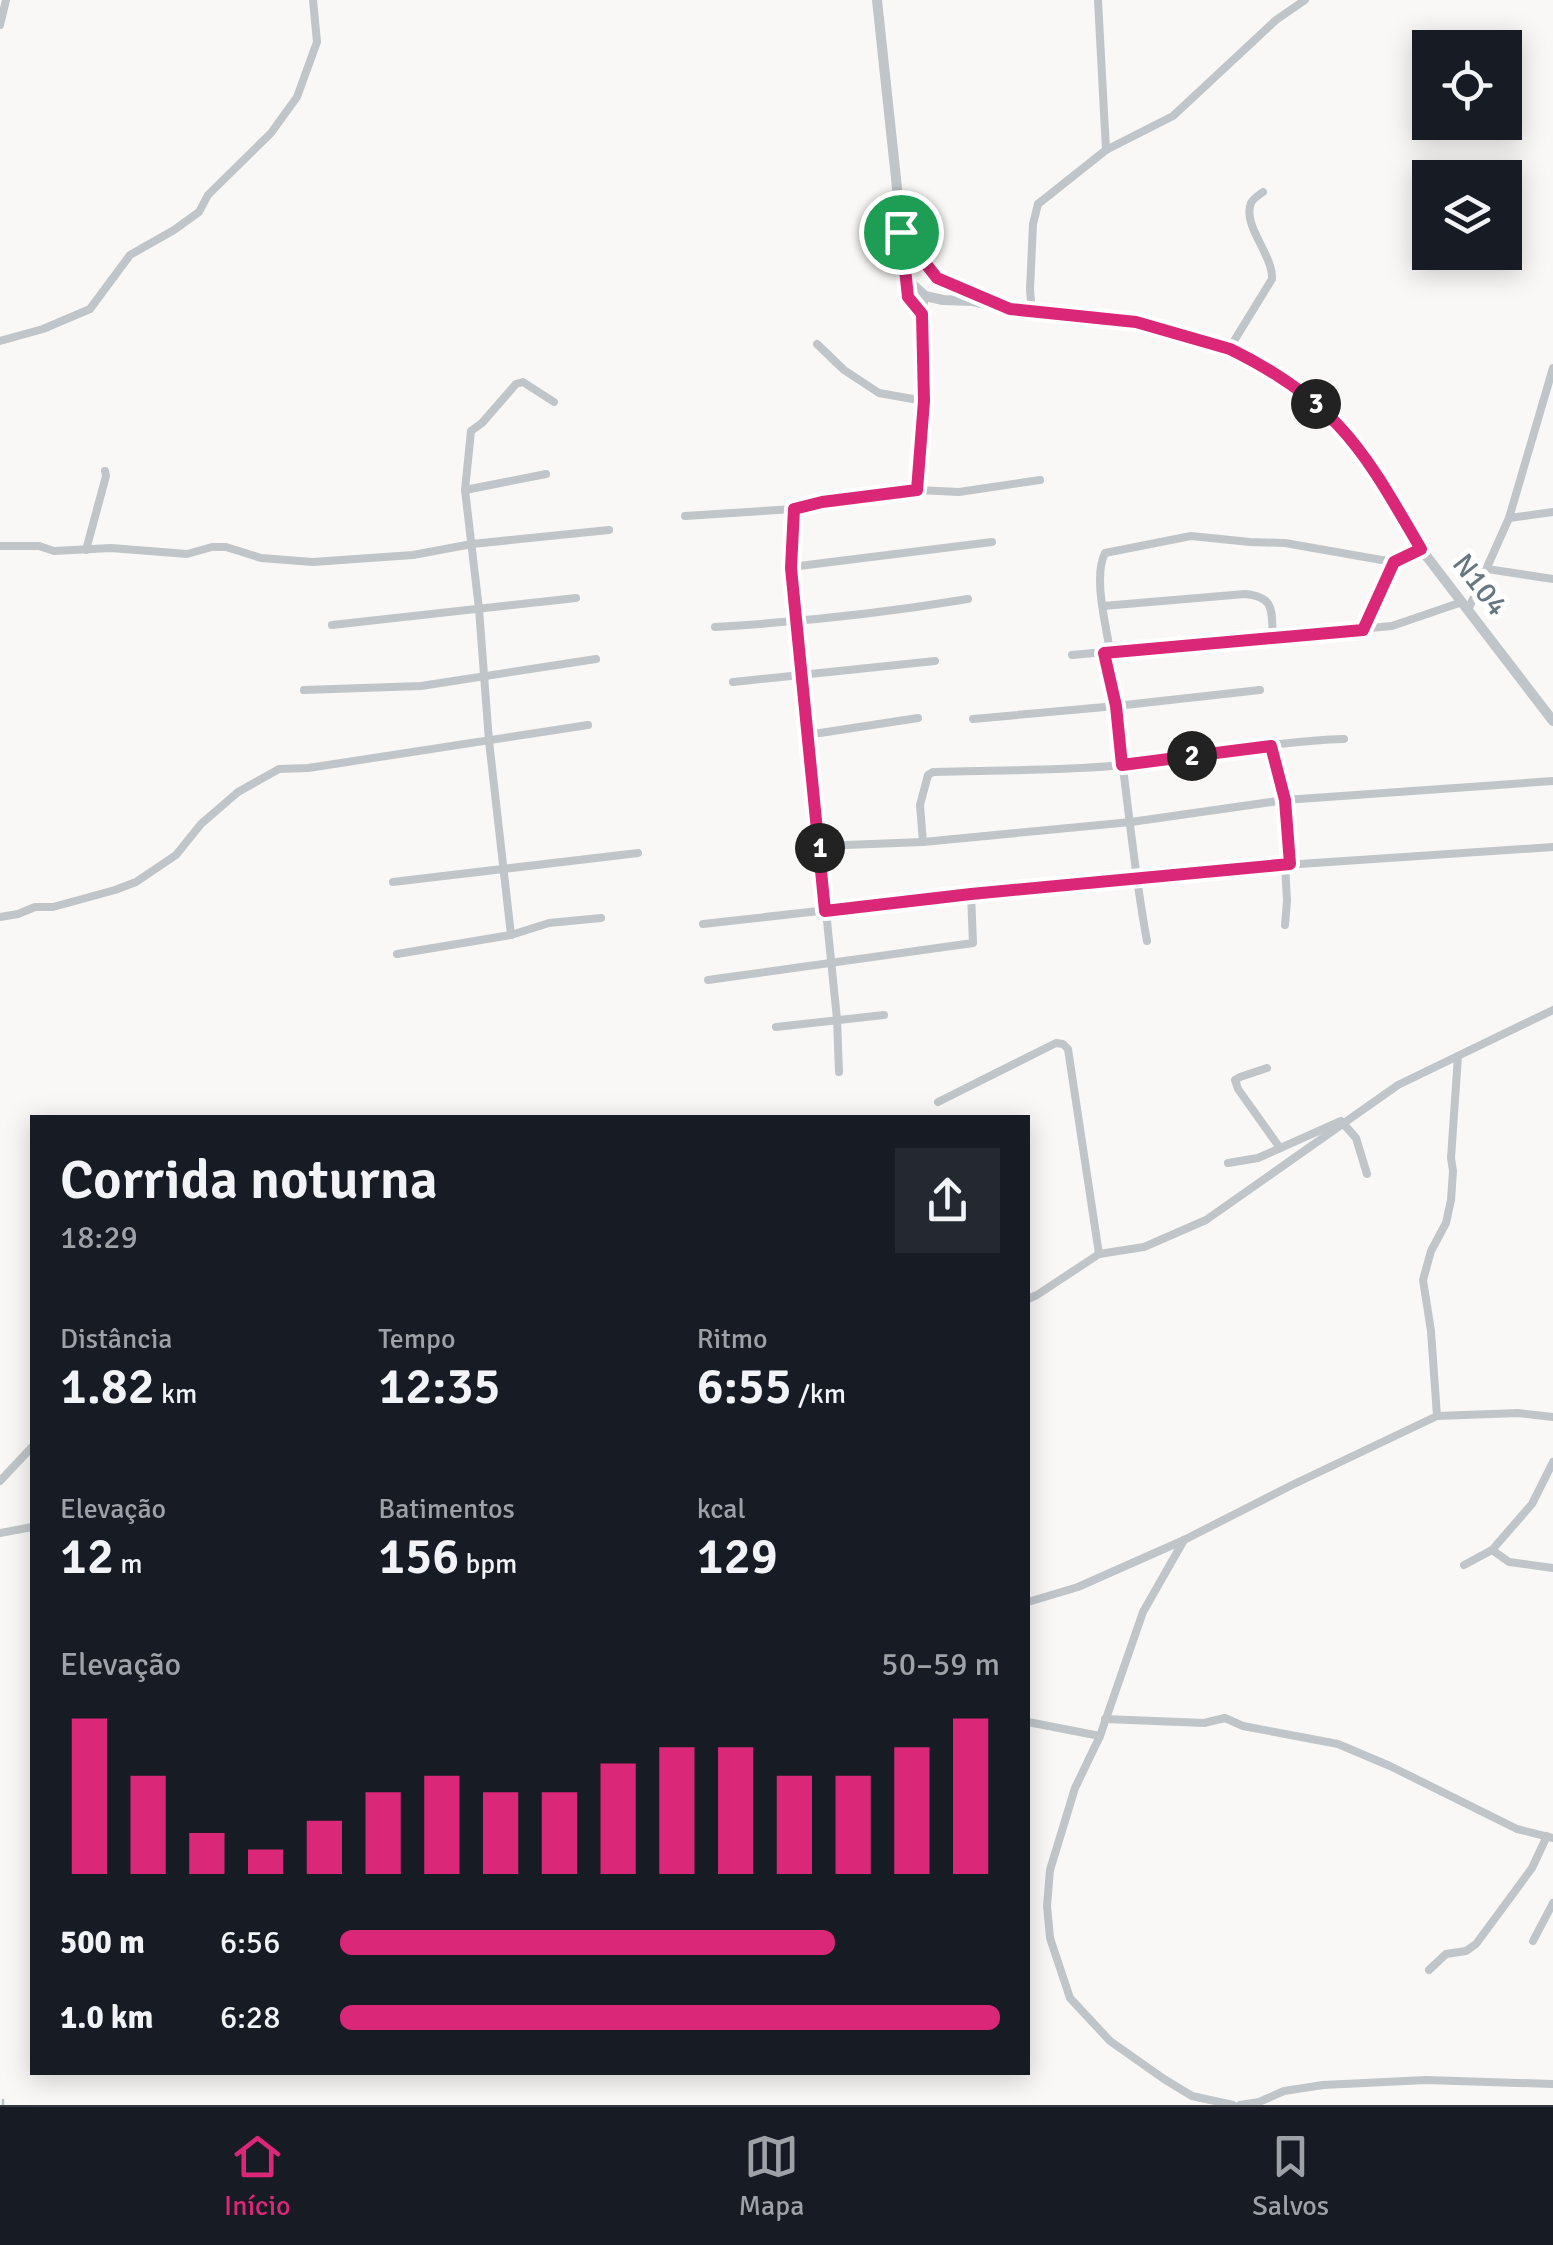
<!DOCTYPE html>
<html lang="pt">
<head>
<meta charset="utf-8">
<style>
	:root { --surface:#171b24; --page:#242831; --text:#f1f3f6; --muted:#9ea1a6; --line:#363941; --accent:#db2777 }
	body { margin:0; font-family:Signika,sans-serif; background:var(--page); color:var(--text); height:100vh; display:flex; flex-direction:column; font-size:38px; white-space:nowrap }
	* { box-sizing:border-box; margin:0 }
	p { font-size:32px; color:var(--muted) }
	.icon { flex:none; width:55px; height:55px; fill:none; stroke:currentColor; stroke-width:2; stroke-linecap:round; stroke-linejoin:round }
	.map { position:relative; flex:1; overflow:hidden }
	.side { position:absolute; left:30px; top:1115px; width:1000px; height:960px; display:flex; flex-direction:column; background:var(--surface); border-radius:0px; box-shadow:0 5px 25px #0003 }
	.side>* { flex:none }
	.buttons { position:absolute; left:1412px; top:30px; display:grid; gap:20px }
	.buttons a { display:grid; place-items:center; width:110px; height:110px; border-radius:0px; background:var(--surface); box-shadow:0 5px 25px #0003; font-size:50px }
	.pin { position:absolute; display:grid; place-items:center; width:85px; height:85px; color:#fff; margin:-42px; border:5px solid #fff; border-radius:50%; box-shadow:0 2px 10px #0007 }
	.km { position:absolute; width:50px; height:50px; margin:-25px; border-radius:50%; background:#222; color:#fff; font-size:28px; line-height:50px; text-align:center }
	.round { display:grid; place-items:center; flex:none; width:105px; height:105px; border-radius:0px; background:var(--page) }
	.overview { display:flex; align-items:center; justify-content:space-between; height:170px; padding:0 30px }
	h1 { font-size:55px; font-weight:600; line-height:75px }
	.metrics { display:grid; grid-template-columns:repeat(3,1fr); gap:15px; height:170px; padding:10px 30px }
	.metrics div { display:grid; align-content:center }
	.metrics b { font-size:50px; font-weight:600 }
	.metrics small { font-size:28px; font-weight:400 }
	.metrics p { font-size:28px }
	.chart { height:280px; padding:20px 30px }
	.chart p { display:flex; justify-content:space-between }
	.chart svg { width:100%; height:180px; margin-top:10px; stroke:var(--accent); stroke-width:6 }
	ul { padding:0 30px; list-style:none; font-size:32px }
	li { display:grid; grid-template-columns:160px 120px 1fr; align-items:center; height:75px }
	li i { height:25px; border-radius:12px; background:var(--accent) }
	.menu { display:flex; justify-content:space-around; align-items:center; height:140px; border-top:2px solid var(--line); background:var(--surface); font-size:28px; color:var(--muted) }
	.menu a { display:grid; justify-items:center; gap:5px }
	.menu .selected { color:var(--accent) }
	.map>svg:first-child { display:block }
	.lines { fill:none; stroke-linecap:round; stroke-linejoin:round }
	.stream { stroke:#b7c5c8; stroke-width:2.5 }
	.minor { stroke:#bfc5c8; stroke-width:8 }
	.tertiary { stroke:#bfc5c8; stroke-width:10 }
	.route-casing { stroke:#fff; stroke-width:20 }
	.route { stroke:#db2777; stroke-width:12 }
	.labels { text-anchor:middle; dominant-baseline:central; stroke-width:10; stroke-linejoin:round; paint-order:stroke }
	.street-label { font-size:30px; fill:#657780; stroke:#fff }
</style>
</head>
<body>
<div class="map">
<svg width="1553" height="2105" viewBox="0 0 1553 2105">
	<rect width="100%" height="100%" fill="#f9f8f6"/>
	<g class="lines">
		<!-- stream -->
		<path class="stream" d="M3 2100V2105"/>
		<!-- minor -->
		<g class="minor">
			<path d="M1098 0 1106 150"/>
			<path d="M0 25 6 0"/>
			<path d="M907 279 908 297 922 314"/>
			<path d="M1032 311 1030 290 1033 224 1038 204 1106 150 1173 116 1276 20 1305 0"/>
			<path d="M0 341 43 329 90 309 130 255 174 230 199 212 208 195 271 133 297 97 317 42 313 0"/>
			<path d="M817 344 844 370 879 393 924 401"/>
			<path d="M1229 349 1272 279C1273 254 1242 226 1251 203 1253 199 1260 194 1263 192"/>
			<path d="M465 490 546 474"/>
			<path d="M917 490 924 401 922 314 925 296"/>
			<path d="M794 509 791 567 837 1019 839 1072"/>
			<path d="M685 516 794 509 821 503 917 490 959 492 1040 480"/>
			<path d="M1509 518 1553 512"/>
			<path d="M0 546H39L54 551 111 548 187 554 212 547H226L261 558 313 562 413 555 472 544 609 530"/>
			<path d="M86 550 106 476 105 471"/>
			<path d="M791 567 992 542"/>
			<path d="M1487 569 1553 579"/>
			<path d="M1103 606 1245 594C1276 597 1271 611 1273 638"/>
			<path d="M1468 610 1509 518 1553 368"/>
			<path d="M332 625 576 598"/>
			<path d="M715 627C800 622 884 613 968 599"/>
			<path d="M1363 630 1393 562"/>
			<path d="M1110 651C1106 625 1093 577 1105 553L1191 536 1250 542 1285 543 1393 562 1421 549"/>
			<path d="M1104 653C1125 748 1129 846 1147 941"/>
			<path d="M1072 655 1392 626 1462 602"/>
			<path d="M733 682 935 661"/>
			<path d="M304 690 421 686 596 659"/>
			<path d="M973 719 1116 706 1260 690"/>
			<path d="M807 735 918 718"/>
			<path d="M1271 746 1285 800 1290 865"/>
			<path d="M923 842 920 805 928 775 933 772C997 770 1061 771 1124 765 1198 758 1271 741 1344 739"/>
			<path d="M820 846 923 842 1131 822 1285 800 1553 781"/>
			<path d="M393 882 638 853"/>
			<path d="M0 917 18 914 35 907H53L115 890 136 882 176 855 201 824 238 792 279 769 308 768 588 725"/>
			<path d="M703 924 971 894 1285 865 1553 847"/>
			<path d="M1285 925 1287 901 1285 865"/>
			<path d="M511 935 549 923 601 918"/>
			<path d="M397 954 511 935 489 741 479 609 465 490 471 431 482 423 516 384 523 382 554 402"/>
			<path d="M708 980 973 943 971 894"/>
			<path d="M776 1027 884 1015"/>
			<path d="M1267 1068 1240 1077 1235 1080 1238 1089 1280 1148"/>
			<path d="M938 1102 1056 1043 1063 1044 1068 1049 1099 1254"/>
			<path d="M1228 1163 1258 1158 1341 1121 1356 1138 1367 1174"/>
			<path d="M1028 1299 1037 1295 1099 1254 1144 1247 1206 1220 1398 1085 1553 1010"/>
			<path d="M1437 1416 1431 1331 1423 1280 1431 1251 1446 1223 1451 1200 1453 1171 1451 1158 1458 1056"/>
			<path d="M0 1481 32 1447"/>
			<path d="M0 1533 32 1527"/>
			<path d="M1184 1540 1143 1612 1100 1736 1075 1788 1050 1870 1047 1906 1050 1938 1070 1998 1110 2041 1164 2079 1192 2096 1233 2105"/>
			<path d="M1492 1550 1509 1562 1553 1568"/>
			<path d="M1464 1565 1492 1550 1532 1504 1553 1462"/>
			<path d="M1028 1602 1078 1587 1184 1540 1292 1485 1437 1416 1518 1413 1553 1417"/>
			<path d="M1105 1719 1204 1723 1225 1718 1243 1726 1338 1744 1390 1766 1517 1829 1553 1838"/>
			<path d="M1028 1722 1100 1736"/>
			<path d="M1533 1941 1553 1903"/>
			<path d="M1429 1970 1446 1954 1466 1951 1476 1944 1532 1868 1547 1836"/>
			<path d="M1240 2105 1259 2102 1284 2091 1323 2085 1426 2080 1553 2084"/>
		</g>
		<!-- tertiary -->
		<g class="tertiary">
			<path d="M877 0 905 263 911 283 925 296 943 300 973 301 1009 309 1136 322 1229 349 1303 393 1340 427 1372 469 1421 549 1553 721"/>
			<path d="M903 235 937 278 986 299"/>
		</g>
	</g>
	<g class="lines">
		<!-- route casing -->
		<g class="route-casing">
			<path id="route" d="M901 232 937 278 1010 309 1136 322 1230 349C1269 368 1308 393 1338 425 1372 461 1396 507 1421 549L1394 562 1363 630 1104 653 1116 706 1122 765 1271 746 1285 800 1290 864 971 894 825 911 791 568 794 509 822 502 917 490 924 401 922 314 908 297Z"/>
		</g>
		<!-- route -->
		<use href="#route" class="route"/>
	</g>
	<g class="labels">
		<!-- street labels -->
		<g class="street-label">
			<text transform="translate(1480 585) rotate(52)">N104</text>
		</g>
	</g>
</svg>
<div class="buttons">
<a><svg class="icon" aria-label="locate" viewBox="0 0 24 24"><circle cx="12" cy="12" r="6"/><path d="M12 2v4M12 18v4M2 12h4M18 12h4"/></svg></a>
<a><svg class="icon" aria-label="layers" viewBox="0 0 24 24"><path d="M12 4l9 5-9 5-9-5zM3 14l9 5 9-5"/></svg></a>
</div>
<div class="pin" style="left:901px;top:232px;background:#1e9e55"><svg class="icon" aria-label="arrive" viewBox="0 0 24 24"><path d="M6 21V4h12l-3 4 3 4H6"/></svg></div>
<b class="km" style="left:820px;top:848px">1</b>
<b class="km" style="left:1192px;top:756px">2</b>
<b class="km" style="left:1316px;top:404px">3</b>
<section class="side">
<div class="overview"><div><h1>Corrida noturna</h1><p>18:29</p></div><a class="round"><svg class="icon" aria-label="share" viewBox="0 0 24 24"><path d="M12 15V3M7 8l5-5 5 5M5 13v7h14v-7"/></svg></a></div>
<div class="metrics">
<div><p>Distância</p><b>1.82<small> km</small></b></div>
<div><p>Tempo</p><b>12:35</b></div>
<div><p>Ritmo</p><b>6:55<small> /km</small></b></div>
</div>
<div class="metrics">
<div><p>Elevação</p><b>12<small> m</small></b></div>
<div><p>Batimentos</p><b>156<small> bpm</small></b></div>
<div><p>kcal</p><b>129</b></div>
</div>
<div class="chart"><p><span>Elevação</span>50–59 m</p>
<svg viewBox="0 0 160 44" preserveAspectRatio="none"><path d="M5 44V6M15 44V20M25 44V34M35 44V38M45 44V31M55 44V24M65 44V20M75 44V24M85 44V24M95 44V17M105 44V13M115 44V13M125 44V20M135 44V20M145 44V13M155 44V6"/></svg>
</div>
<ul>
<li><b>500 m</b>6:56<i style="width:75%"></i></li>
<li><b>1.0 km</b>6:28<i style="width:100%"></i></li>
</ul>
</section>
</div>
<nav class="menu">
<a class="selected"><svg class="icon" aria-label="home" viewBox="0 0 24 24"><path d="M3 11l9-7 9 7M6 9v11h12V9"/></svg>Início</a>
<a><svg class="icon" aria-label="map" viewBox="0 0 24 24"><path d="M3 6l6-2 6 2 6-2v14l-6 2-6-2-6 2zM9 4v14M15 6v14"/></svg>Mapa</a>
<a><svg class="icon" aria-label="saved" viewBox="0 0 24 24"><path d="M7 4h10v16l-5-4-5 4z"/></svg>Salvos</a>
</nav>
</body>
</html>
